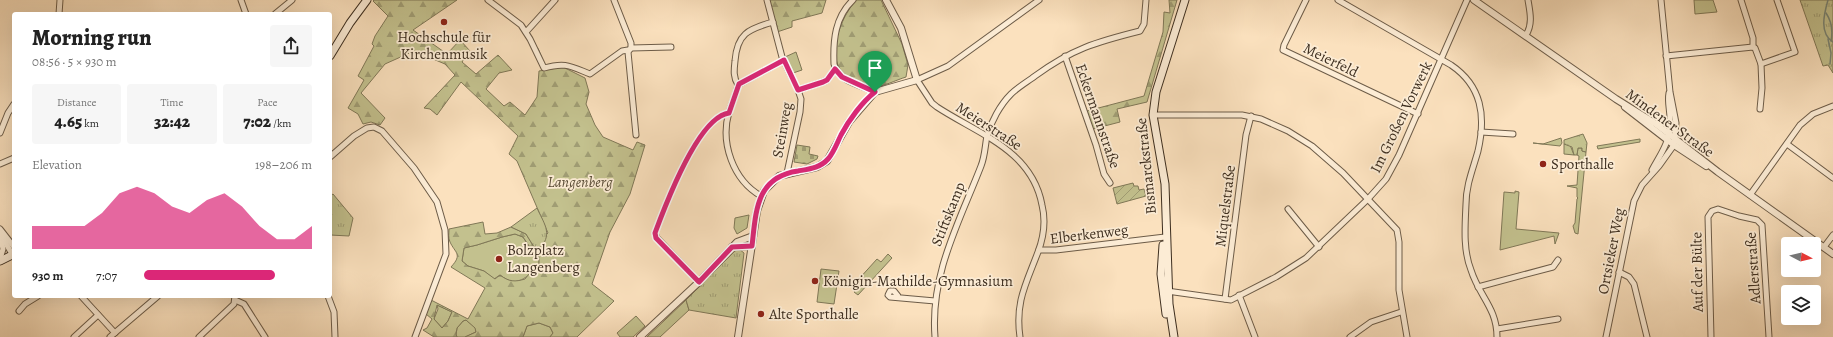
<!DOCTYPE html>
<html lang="en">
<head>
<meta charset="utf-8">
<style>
	:root { --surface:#fff; --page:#f6f6f6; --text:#222; --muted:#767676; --accent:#db2777 }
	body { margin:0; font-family:Alegreya,serif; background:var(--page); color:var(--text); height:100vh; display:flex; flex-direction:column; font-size:15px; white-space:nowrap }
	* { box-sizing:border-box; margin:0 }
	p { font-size:13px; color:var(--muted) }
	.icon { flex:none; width:22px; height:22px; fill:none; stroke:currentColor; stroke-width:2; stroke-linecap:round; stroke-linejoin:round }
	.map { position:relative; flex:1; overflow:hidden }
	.panel { position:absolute; left:12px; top:12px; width:320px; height:286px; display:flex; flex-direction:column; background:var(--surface); border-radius:4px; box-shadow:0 4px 16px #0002 }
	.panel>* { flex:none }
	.needle { width:26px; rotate:97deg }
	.fabs { position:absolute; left:1781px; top:237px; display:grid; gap:8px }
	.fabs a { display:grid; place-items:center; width:40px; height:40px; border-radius:4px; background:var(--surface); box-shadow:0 4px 16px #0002; font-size:20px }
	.pin { position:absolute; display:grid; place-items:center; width:34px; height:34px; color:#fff; margin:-41px -17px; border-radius:50% 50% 50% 0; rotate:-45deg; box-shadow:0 0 4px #0007 }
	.pin .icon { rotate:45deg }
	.round { display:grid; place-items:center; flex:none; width:42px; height:42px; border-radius:4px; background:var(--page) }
	.headline { display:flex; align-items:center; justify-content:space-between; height:68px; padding:0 20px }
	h1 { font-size:22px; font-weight:800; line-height:30px }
	.stats { display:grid; grid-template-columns:repeat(3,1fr); gap:6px; height:68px; padding:4px 20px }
	.stats div { display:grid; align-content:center; border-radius:4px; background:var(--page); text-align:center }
	.stats b { font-size:17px; font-weight:800 }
	.stats small { font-size:11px; font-weight:400 }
	.stats p { font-size:11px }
	.chart { height:112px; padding:8px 20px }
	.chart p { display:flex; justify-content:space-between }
	.chart svg { width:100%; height:72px; margin-top:4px; fill:var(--accent); opacity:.7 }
	ul { padding:0 20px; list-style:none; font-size:13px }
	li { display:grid; grid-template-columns:64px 48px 1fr; align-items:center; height:30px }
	li i { height:10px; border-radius:5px; background:var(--accent) }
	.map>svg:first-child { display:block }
	.grass { fill:#c3c18e; stroke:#807857 }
	.forest { fill:url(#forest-firs); stroke:#807857; fill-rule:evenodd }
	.cemetery { fill:url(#cemetery-stones); stroke:#807857 }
	.park { fill:url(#park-tufts); stroke:#807857 }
	.garden { fill:url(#garden-furrows); stroke:#807857 }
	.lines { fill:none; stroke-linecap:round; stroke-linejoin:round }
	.stream { stroke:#788576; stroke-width:1.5 }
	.minor-casing { stroke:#6d5c48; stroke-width:7 }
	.tertiary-casing { stroke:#6d5c48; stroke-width:8 }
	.secondary-casing { stroke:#3e2f20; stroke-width:9 }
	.minor { stroke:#fcecd5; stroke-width:5 }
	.tertiary { stroke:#fcecd5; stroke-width:6 }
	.secondary { stroke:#fcecd5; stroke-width:7 }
	.route-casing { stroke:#fff; stroke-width:8 }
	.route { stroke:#db2777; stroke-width:5 }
	.poi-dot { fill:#8f2418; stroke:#fcecd5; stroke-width:1.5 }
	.labels { text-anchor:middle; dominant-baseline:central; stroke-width:3.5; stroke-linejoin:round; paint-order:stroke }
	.poi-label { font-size:15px; fill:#3e2f20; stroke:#fcecd5; text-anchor:start }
	.street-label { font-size:15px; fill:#3e2f20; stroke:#fcecd5 }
	.park-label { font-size:15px; font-style:italic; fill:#594c36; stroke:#fcecd5 }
</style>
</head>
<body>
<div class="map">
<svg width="1833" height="337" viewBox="0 0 1833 337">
	<defs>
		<pattern id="forest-firs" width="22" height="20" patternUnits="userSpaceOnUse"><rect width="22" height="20" fill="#c3c18e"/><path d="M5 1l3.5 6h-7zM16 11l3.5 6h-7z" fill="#a09d74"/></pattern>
		<pattern id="cemetery-stones" width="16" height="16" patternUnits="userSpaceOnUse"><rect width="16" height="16" fill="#c3c18e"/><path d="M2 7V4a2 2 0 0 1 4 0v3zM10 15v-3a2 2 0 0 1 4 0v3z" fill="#a09d74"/></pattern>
		<pattern id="park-tufts" width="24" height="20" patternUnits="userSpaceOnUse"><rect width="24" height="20" fill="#c3c18e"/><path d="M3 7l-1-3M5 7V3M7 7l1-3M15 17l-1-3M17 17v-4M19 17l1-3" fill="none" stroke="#a09d74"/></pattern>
		<pattern id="garden-furrows" width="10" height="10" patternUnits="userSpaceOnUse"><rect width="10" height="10" fill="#c3c18e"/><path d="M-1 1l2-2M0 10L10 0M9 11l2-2" fill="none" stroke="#a09d74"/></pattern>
	</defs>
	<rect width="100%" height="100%" fill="#fbe1be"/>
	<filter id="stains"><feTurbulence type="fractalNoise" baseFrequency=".005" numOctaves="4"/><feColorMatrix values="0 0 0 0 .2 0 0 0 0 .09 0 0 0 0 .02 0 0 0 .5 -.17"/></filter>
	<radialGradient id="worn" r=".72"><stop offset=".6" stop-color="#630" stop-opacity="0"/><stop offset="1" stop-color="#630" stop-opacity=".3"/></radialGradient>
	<!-- grass -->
	<g class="grass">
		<path d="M1694 0H1713L1717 12 1695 14Z"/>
		<path d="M796 52 802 70 793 73 785 57Z"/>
		<path d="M1561 138 1562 143 1560 146 1533 143 1543 144Z"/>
		<path d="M1640 139V142L1598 149 1597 146Z"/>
		<path d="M1564 144 1570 145 1574 155 1564 154Z"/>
		<path d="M1578 148H1582V151L1586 152 1578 234 1575 233 1573 226 1575 223 1577 199 1578 198 1577 197V188L1567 186 1577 185 1579 156 1577 155Z"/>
		<path d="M1515 191 1519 192 1516 229 1559 233 1555 244 1554 236 1500 250 1504 192 1515 193Z"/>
		<path d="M749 215 747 228 737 234 734 228 735 218Z"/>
		<path d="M515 234 523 237 531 250 539 254V272C523 273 521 291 500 275L494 279 484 271 468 266 462 261 464 248C482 245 497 237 515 234Z"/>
		<path d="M888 254 892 258 858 295 854 292 861 284 858 280 877 259 881 262Z"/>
		<path d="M821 269 839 271 834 304 817 302Z"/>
		<path d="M686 300 689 310 660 337H647Z"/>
		<path d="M437 305 452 312 448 321 442 328 434 319 438 309Z"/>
		<path d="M636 316 645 326 633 337H620L617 333Z"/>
		<path d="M466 320 476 328V332L465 337H457L456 335 457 328 463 321Z"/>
		<path d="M539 323 550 327 553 333 550 337H523L527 326Z"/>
	</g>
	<!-- forest -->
	<g class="forest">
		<path d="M374 0H457L413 30 447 54 460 40 470 51 462 62 476 74 498 55 512 70 499 73 486 89 504 106 510 102 525 115 537 97 539 71 563 67 585 78 589 92 586 104 595 125 603 137 633 150 637 142 645 145 630 194 610 232 592 284 614 301 577 337H550L553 333 550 327 539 323 527 326 523 337H465L476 332 475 328 466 320 463 321 457 328 456 334 457 337H434L423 330 427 328 432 319 426 314 431 300 468 319 485 288 451 267C463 254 455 253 450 242 448 238 449 233 449 229L483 222 485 234 497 233 511 227 526 234 534 247 548 233 517 161 509 154 518 136 461 82 437 115 430 109 424 108 455 75 445 64 414 51 385 64 361 93 385 118 380 125 371 122 363 124 358 114 348 108 364 80 358 76 374 46 372 44 375 36 388 16 373 1ZM515 234 523 237 534 253 539 254V272L529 274 525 279C515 282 509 282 500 275L495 279 484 271 468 266 462 261 464 248C482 245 497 237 515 234ZM437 305 452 312 448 321 442 328 434 319Z"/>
		<path d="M768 0H826L822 13 792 21V27L777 32Z"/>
		<path d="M856 0H881L902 44 908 65 906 77C896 80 883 87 873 87 866 88 859 83 853 80 821 65 839 20 856 0Z"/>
		<path d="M1169 0H1177L1147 102 1117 109 1120 122 1093 129 1087 111 1144 96 1163 32 1164 12 1170 13Z"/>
	</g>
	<!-- cemetery -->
	<path class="cemetery" d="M797 145 810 147 809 154 818 156 817 159 807 164 794 162Z"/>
	<!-- park -->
	<g class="park">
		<path d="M1800 0H1833V73L1828 65 1823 66Z"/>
		<path d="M1583 134 1587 143 1586 152 1582 151V148H1578L1577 155H1574L1572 147 1564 144V140Z"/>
		<path d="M333 194 353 218 349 236 330 235V196Z"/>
		<path d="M537 208C543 222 553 233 541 247H534L526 234 511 227Z"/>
		<path d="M739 249 744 253 736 318 689 310 686 300 735 251Z"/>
	</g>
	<!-- garden -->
	<path class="garden" d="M1133 183 1134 186H1138L1139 190 1144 189 1146 196 1117 204 1113 188Z"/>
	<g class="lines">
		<!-- stream -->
		<g class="stream">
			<path d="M1828 0C1824 14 1819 33 1833 42"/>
			<path d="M1826 13C1832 22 1833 31 1831 41"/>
			<path d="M532 38 535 44"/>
			<path d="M1828 39 1831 53 1830 64"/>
			<path d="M538 49 542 59"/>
		</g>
		<!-- minor casing -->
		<g class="minor-casing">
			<g id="minor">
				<path d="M241 0 246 14"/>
				<path d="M488 0 521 25 530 39 544 68C565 62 570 66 590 74L622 51 628 50"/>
				<path d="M614 0 631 43V48L628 52 636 135"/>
				<path d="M767 0 782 57 798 90 801 99 800 112 787 173"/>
				<path d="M853 0C835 17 833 40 834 64 838 82 861 85 875 92"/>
				<path d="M1306 0 1284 45 1283 50 1418 114"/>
				<path d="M1338 0 1451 65C1482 86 1486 116 1478 151 1473 169 1466 185 1466 204 1465 226 1463 250 1471 270 1479 296 1497 308 1497 337"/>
				<path d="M1741 0 1753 38V47"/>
				<path d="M59 14 60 0"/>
				<path d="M275 14 292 0"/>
				<path d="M526 32 555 0"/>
				<path d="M1526 35C1533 24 1530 12 1528 0"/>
				<path d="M631 48 671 47"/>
				<path d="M1065 56 1096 145 1104 174 1110 183"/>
				<path d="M1666 56 1753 47 1755 48 1761 64 1795 52 1777 0"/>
				<path d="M738 85 784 60"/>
				<path d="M798 90 823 82 827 80 835 69"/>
				<path d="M1760 109 1762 88 1761 64"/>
				<path d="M1153 115H1242L1261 119 1288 131 1312 146 1343 173 1397 230 1399 242V290L1407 337"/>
				<path d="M1481 132 1513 134"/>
				<path d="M0 133 8 113 14 104"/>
				<path d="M1787 144 1833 178"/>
				<path d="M330 157 354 136 367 128 374 127 382 131 414 168 437 202 445 230 446 254 415 337"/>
				<path d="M0 164 14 158"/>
				<path d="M1652 170C1660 155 1670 142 1670 124 1671 113 1667 103 1669 93"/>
				<path d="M1750 195 1800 125 1813 114 1833 106"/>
				<path d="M761 196C733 180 720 143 729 112 732 103 736 95 738 85 733 77 734 70 735 61 737 34 748 29 773 22"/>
				<path d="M1288 209 1319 247"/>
				<path d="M0 229 14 247"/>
				<path d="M0 233 12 254"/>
				<path d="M1824 247 1833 235"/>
				<path d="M1039 250H1056L1165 237"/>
				<path d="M0 259 3 249 1 239"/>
				<path d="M1619 272 1629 277 1634 284 1647 337"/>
				<path d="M699 282 657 238 655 233C665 206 698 117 729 113"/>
				<path d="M1478 287 1553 267 1558 260"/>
				<path d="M1167 291 1231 300 1276 277 1306 258 1368 199 1386 179 1399 155 1467 0"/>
				<path d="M1239 295 1255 337"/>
				<path d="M81 296 115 333"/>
				<path d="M328 296 334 312 335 337"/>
				<path d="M898 296 894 291H890L888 295 890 297 935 301"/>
				<path d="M1225 299 1246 135 1251 116"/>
				<path d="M235 300 244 304 265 337"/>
				<path d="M19 311 25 304 38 296"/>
				<path d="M1497 329 1558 319"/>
				<path d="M74 337 98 315"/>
				<path d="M110 337 158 296"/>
				<path d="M199 337 234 304 235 296"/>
				<path d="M935 337C930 274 959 223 981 166 985 156 985 146 987 136 991 122 1000 105 1011 94 1018 87 1027 82 1035 76 1072 49 1096 42 1140 31L1144 24 1146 0"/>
				<path d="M1020 337C1015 302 1026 284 1038 252 1044 236 1046 221 1042 205 1032 150 978 134 937 107L932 103 917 80 948 66 1039 0"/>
				<path d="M1350 337 1371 322 1401 312"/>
				<path d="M1606 337 1634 201 1642 185 1659 166 1674 145 1676 123 1670 92 1661 0"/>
				<path d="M1711 337 1708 217 1712 211 1718 209 1739 216 1757 220 1762 225 1769 337"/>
			</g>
		</g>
		<!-- tertiary casing -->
		<g class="tertiary-casing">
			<g id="tertiary">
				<path d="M1474 0 1616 99 1656 124 1718 172 1833 254"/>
				<path d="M1625 107 1674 145 1706 166"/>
				<path d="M732 247 752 246"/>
				<path d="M640 337 699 282 737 242 753 236"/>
				<path d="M738 337 757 211 764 191 779 176 817 167 827 161 849 122 875 92 917 80 901 28 886 0"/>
			</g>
		</g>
		<!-- secondary casing -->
		<g class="secondary-casing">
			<g id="secondary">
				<path d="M330 56 350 23 367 0"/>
				<path d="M1163 245 1161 274 1166 314"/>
				<path d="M0 261 14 254"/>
				<path d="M1174 337 1169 304 1165 184 1153 115 1156 92 1185 0"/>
			</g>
		</g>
		<!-- minor -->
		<use href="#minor" class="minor"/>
		<!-- tertiary -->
		<use href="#tertiary" class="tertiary"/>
		<!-- secondary -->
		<use href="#secondary" class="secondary"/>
	</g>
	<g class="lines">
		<!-- route casing -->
		<g class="route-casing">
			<path id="route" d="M784 60 798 90 823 82 827 80 835 69 842 77 875 92C862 102 849 120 841 135 837 143 834 152 828 159 820 168 809 169 798 171 756 177 756 211 752 246L732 247 699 282 656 238 655 233C665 206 698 117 729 113L739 84Z"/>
		</g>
		<!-- route -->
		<use href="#route" class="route"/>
	</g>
	<!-- markers -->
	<g class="poi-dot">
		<circle cx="444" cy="22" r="4"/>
		<circle cx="1543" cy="164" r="4"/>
		<circle cx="499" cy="259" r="4"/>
		<circle cx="815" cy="281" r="4"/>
		<circle cx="761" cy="314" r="4"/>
	</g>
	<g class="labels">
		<!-- poi labels -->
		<g class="poi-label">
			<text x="444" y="37" text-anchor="middle">Hochschule für<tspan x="444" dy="17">Kirchenmusik</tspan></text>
			<text x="1551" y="164">Sporthalle</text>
			<text x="507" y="250">Bolzplatz<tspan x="507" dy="17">Langenberg</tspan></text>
			<text x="823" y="281">Königin-Mathilde-Gymnasium</text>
			<text x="769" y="314">Alte Sporthalle</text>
		</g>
		<!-- street labels -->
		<g class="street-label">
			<text transform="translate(1331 60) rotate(26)">Meierfeld</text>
			<text transform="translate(1098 116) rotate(71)">Eckermannstraße</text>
			<text transform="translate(1401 117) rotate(-64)">Im Großen Vorwerk</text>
			<text transform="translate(1670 123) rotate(36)">Mindener Straße</text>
			<text transform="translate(989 126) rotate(33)">Meierstraße</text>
			<text transform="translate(782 130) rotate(-80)">Steinweg</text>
			<text transform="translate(1146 166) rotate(-96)">Bismarckstraße</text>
			<text transform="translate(1225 206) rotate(-83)">Miquelstraße</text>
			<text transform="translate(948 214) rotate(-68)">Stiftskamp</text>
			<text transform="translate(1089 234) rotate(-7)">Elberkenweg</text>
			<text transform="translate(1611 251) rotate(-79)">Ortsieker Weg</text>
			<text transform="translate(1753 268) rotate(-94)">Adlerstraße</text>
			<text transform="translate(1697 272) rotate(-91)">Auf der Bülte</text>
		</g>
		<!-- park labels -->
		<g class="park-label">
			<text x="580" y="182">Langenberg</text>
		</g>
	</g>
	<rect width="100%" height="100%" filter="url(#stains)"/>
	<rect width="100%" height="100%" fill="url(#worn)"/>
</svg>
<div class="fabs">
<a><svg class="needle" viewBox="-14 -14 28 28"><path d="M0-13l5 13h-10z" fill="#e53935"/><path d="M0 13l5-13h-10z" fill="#767676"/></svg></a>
<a><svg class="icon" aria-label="layers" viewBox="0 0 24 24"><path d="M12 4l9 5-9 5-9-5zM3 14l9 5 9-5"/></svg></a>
</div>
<div class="pin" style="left:875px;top:92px;background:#1e9e55"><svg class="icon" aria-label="arrive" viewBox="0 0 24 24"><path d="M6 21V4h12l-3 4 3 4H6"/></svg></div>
<section class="panel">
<div class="headline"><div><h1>Morning run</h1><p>08:56 · 5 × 930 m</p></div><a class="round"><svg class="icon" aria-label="share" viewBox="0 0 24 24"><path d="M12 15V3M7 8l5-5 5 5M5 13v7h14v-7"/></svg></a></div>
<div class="stats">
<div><p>Distance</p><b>4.65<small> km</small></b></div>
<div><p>Time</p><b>32:42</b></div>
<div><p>Pace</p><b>7:02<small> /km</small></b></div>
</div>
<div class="chart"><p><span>Elevation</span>198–206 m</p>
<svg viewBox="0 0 160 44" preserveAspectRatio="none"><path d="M0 44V30L10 30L20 30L30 30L40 22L50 10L60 6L70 10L80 18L90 22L100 14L110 10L120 18L130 30L140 38L150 38L160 30V44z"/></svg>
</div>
<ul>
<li><b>930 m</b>7:07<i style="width:78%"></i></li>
</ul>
</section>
</div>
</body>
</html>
